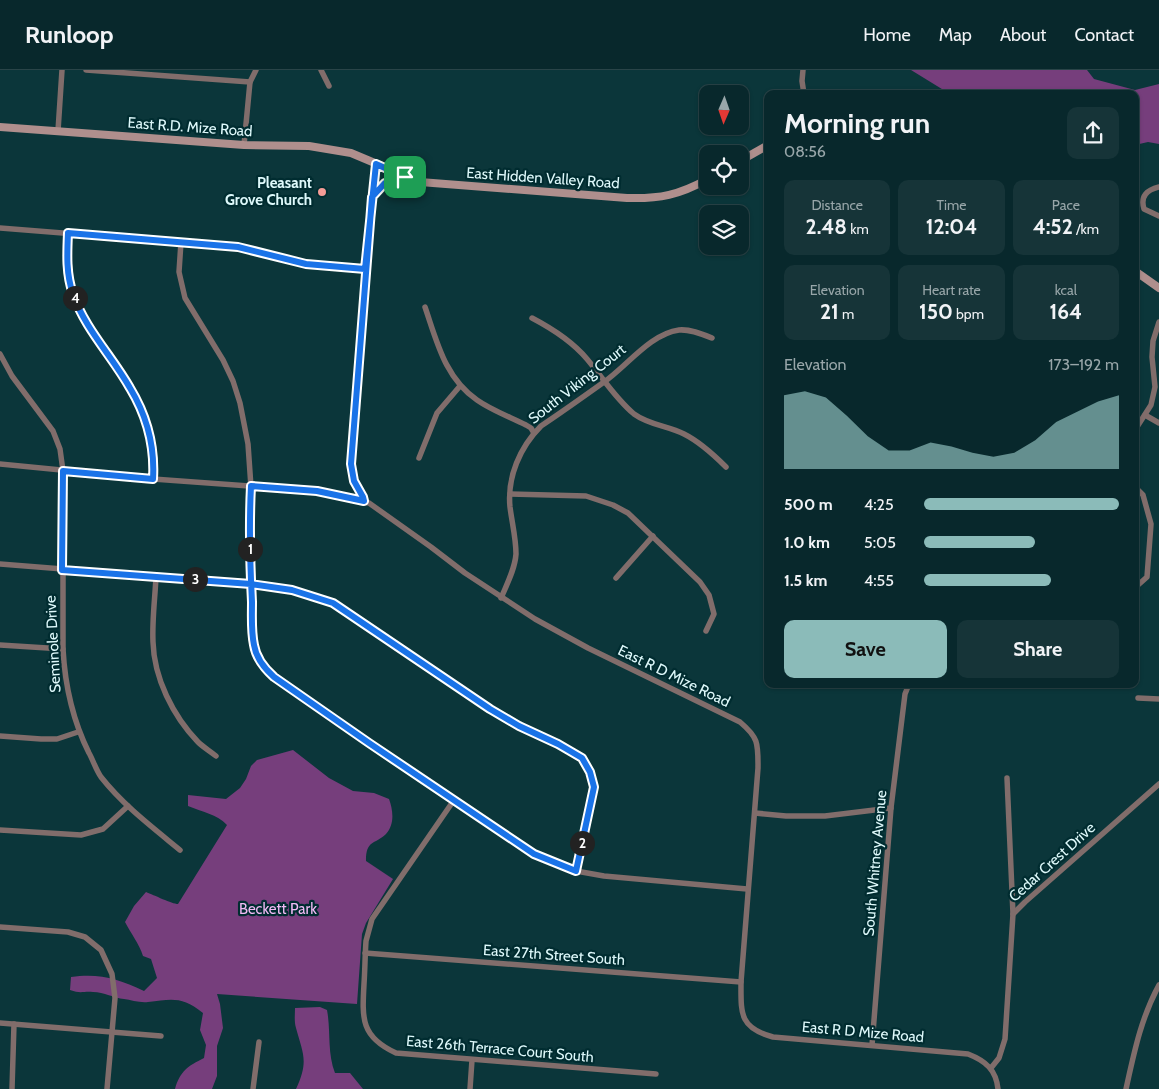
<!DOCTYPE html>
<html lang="en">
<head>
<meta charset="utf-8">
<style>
	:root { --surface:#08282c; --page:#163438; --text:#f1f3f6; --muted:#98a6a9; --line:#294448; --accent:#8bbbb9 }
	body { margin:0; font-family:Cabin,sans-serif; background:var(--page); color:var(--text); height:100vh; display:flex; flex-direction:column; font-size:19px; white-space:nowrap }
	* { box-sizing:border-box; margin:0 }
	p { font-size:16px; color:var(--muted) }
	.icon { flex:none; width:28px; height:28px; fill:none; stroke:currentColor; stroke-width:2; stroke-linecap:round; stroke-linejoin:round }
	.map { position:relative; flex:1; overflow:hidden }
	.side { position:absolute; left:764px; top:20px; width:375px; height:598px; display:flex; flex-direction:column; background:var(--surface); border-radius:10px; box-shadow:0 1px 4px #0004,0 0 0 1px var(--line) }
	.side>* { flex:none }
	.needle { width:32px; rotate:182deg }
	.buttons { position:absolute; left:699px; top:15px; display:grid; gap:10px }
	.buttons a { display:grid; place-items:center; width:50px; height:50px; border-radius:10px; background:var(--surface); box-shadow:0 1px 4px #0004,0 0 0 1px var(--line); font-size:25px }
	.pin { position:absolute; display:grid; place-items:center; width:42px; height:42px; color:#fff; margin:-21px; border-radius:10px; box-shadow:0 2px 8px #0006 }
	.km { position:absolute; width:25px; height:25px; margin:-12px; border-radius:50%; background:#222; color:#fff; font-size:14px; line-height:25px; text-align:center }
	.round { display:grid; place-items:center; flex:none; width:52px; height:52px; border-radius:10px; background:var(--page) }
	.summary { display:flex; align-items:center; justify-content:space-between; height:85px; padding:0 20px }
	h1 { font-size:28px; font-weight:700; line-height:38px }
	.figures { display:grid; grid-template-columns:repeat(3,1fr); gap:8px; height:85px; padding:5px 20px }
	.figures div { display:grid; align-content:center; border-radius:10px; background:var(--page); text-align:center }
	.figures b { font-size:21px; font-weight:700 }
	.figures small { font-size:14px; font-weight:400 }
	.figures p { font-size:14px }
	.chart { height:140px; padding:10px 20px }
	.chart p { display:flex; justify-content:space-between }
	.chart svg { width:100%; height:90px; margin-top:5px; fill:var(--accent); opacity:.7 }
	.button { display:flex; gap:10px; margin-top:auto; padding:10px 20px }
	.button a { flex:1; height:58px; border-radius:10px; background:var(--accent); color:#111; font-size:20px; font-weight:700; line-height:58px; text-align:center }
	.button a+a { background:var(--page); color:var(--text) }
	ul { padding:0 20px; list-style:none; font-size:16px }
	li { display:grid; grid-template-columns:80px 60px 1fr; align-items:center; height:38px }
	li i { height:12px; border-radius:6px; background:var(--accent) }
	header { display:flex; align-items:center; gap:30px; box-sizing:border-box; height:70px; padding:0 25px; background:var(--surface); border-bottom:1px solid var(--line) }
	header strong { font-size:24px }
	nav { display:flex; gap:28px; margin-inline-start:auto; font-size:18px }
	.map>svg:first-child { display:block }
	.green { fill:#763e7c }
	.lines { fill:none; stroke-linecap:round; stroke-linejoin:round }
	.street { stroke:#816d6b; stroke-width:5.5 }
	.secondary { stroke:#af8f8d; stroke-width:8 }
	.route-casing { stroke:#fff; stroke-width:10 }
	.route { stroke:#1a73e8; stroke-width:6 }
	.poi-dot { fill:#f59c96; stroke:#002c30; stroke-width:2 }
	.labels { text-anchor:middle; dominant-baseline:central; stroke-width:4.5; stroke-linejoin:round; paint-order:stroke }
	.street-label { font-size:15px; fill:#def9fb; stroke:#002c30 }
	.poi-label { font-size:15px; font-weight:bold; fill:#def9fb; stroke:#002c30; text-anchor:end }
	.park-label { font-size:15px; fill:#f0baf4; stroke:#002c30 }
</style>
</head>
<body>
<header>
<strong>Runloop</strong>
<nav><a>Home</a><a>Map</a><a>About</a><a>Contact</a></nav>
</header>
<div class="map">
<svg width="1159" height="1019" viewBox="0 0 1159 1019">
	<rect width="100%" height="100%" fill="#0b363a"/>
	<!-- green -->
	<g class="green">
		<path d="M911 0H1087L1094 9 1135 20 1159 14V74L1148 72 1135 75V24H950Z"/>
		<path d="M293 680 329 708 353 721 374 723 389 729C393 740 395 754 386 764 374 775 366 770 366 791L393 809 366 853 362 864 357 934 217 924 220 934 223 958 217 976V1006L212 1019H175C180 1001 188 996 204 988L206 975 200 960 203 943C182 926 172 929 148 932 140 933 131 930 124 929 114 928 104 922 93 922 83 921 81 924 70 920L71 907C100 903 118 909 144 921L157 908 151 889 143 886C139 873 131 864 125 852L134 836 146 822C154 825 172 834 178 834L227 755C217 744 202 742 188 736V725L226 729 240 718 246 709 251 696 257 690Z"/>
		<path d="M320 937 327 940C331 961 327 982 335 1003H350L363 1019H296C309 991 303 984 296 958 294 951 295 944 295 938Z"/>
	</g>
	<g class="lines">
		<!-- street -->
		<g class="street">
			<path d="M86 0 250 12"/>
			<path d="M321 0 329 16"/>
			<path d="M803 0 802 11 804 24"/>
			<path d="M58 61 62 0"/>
			<path d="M244 75 250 12 256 0"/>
			<path d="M1159 117C1147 120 1140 126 1144 139L1159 146"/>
			<path d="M372 127 385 113 405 107"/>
			<path d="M0 158 238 177 305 194 365 199"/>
			<path d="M68 163C67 184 66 204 73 224 85 259 112 286 130 318 147 346 155 376 153 409"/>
			<path d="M181 172 179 202 185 228 223 290 233 311 240 333 248 374 251 417 249 457 254 574 258 588 267 600 369 673 534 784 576 801 604 806 747 819"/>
			<path d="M425 237C437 272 445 308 477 330 491 340 510 347 526 355L531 358 534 363"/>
			<path d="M532 248C553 259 572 271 587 289 603 308 615 328 634 344 649 355 668 356 684 364 700 372 713 384 726 397"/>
			<path d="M0 284 12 306 53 361 60 379 63 401V579C65 616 72 649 89 683 93 690 96 700 101 707 123 735 152 757 180 780"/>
			<path d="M1145 345 1159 353"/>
			<path d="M1135 360 1151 335 1155 317 1152 287 1153 271 1159 252"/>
			<path d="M419 388 437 343 460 316"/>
			<path d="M0 394 153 409 317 421 369 433 431 477 465 503 535 549 588 578 740 652C759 668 758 674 758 698L741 912C741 943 739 958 773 967L968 984C986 991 996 1000 998 1019"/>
			<path d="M1135 417 1143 425 1151 454 1147 507 1138 515"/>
			<path d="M510 424 586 426 613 435 628 443 700 512 709 525 714 544 706 561"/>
			<path d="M364 431 354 411 351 394 365 199 376 94"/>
			<path d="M0 494 251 514 292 520 333 533 490 639 519 656 558 674 582 688 590 702 594 717 576 801"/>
			<path d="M156 507C155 528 152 550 153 572 154 608 173 646 198 672 203 677 210 681 216 686"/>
			<path d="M616 508 653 466"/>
			<path d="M501 528C507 514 515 499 516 484 516 468 512 453 510 437 507 407 520 377 541 356 562 342 583 327 604 312 627 296 650 264 679 260 690 259 702 264 712 268"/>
			<path d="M0 575 63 579"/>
			<path d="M1138 628 1159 629"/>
			<path d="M0 666 41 669H57L78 662"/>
			<path d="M454 730 372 849 366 871C365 885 365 899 364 914 362 949 361 967 396 983L656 1004"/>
			<path d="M755 743 786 746H825L891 738"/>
			<path d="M0 760 81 765 103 759 128 736"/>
			<path d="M1013 844 1025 832 1159 714"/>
			<path d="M0 857 68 862 85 867 101 880 112 904 115 928 107 1019"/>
			<path d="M365 883 741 912"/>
			<path d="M0 953 161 966"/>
			<path d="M872 975 891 738 905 624 909 614"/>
			<path d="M991 998 999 988 1005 969 1013 844 1007 708"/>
			<path d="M12 1019 14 954"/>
			<path d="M253 1019 259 972"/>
			<path d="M470 1019 472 990"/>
			<path d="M1126 1019C1134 983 1141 948 1159 915"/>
		</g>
		<!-- secondary -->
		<g class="secondary">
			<path d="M0 57 244 75 309 76 351 83 420 112 627 128C660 129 679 125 708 109"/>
			<path d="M740 91 768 75"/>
			<path d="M1135 201 1159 218"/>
		</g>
	</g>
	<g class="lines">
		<!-- route casing -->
		<g class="route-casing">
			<path id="route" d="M405 107 385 113 372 127 351 394 354 411 363 427 364 431 317 421 251 416C249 455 250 494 252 532 252 546 251 561 254 575 256 588 264 598 274 607L369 673 534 784 576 801 594 717 590 702 582 688 558 674 519 656 490 639 333 533 292 520 251 514 62 500 63 401 153 409C155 376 147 346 130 318 112 286 85 259 73 224 66 204 67 184 68 163L238 177 306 194 365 199 376 94 405 107"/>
		</g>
		<!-- route -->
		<use href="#route" class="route"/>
	</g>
	<!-- markers -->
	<circle class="poi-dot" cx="322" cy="122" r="5"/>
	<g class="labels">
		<!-- street labels -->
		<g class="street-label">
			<text transform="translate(190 57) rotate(4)">East R.D. Mize Road</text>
			<text transform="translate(543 108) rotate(4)">East Hidden Valley Road</text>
			<text transform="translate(577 314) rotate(-38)">South Viking Court</text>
			<text transform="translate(53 574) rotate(-93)">Seminole Drive</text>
			<text transform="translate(674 606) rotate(26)">East R D Mize Road</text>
			<text transform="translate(1052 792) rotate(-42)">Cedar Crest Drive</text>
			<text transform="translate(875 793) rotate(-85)">South Whitney Avenue</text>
			<text transform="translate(554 885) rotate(4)">East 27th Street South</text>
			<text transform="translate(863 962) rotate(5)">East R D Mize Road</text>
			<text transform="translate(500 979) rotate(5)">East 26th Terrace Court South</text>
		</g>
		<!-- poi labels -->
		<g class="poi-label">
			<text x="312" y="113">Pleasant<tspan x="312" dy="17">Grove Church</tspan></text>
		</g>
		<!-- park labels -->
		<g class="park-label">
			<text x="278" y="839">Beckett Park</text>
		</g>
	</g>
</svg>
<div class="buttons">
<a><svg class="needle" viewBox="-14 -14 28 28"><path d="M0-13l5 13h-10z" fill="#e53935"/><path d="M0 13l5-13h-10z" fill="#98a6a9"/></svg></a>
<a><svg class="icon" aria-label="locate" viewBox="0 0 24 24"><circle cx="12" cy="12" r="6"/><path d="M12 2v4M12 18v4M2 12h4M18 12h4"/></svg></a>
<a><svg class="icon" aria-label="layers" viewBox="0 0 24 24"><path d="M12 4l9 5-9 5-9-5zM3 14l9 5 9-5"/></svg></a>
</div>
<div class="pin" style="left:405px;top:107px;background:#1e9e55"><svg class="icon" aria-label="arrive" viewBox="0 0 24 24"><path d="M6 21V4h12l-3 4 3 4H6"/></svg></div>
<b class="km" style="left:250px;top:479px">1</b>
<b class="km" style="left:582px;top:773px">2</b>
<b class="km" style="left:195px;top:509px">3</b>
<b class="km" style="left:75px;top:228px">4</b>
<section class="side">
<div class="summary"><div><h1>Morning run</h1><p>08:56</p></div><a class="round"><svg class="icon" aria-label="share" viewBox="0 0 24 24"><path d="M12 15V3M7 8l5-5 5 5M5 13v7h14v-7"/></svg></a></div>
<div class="figures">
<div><p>Distance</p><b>2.48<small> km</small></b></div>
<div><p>Time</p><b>12:04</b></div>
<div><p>Pace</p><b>4:52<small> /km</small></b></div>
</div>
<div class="figures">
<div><p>Elevation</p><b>21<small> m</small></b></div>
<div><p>Heart rate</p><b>150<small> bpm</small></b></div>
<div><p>kcal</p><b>164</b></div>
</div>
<div class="chart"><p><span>Elevation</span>173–192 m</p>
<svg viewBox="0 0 160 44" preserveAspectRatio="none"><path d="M0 44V8L10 6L20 9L30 18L40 28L50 35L60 35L70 31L80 33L90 36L100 38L110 36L120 30L130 21L140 16L150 11L160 8V44z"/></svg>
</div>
<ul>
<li><b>500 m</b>4:25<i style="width:100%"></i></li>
<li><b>1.0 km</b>5:05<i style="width:57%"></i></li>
<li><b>1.5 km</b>4:55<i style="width:65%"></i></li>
</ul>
<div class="button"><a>Save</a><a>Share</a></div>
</section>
</div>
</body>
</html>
